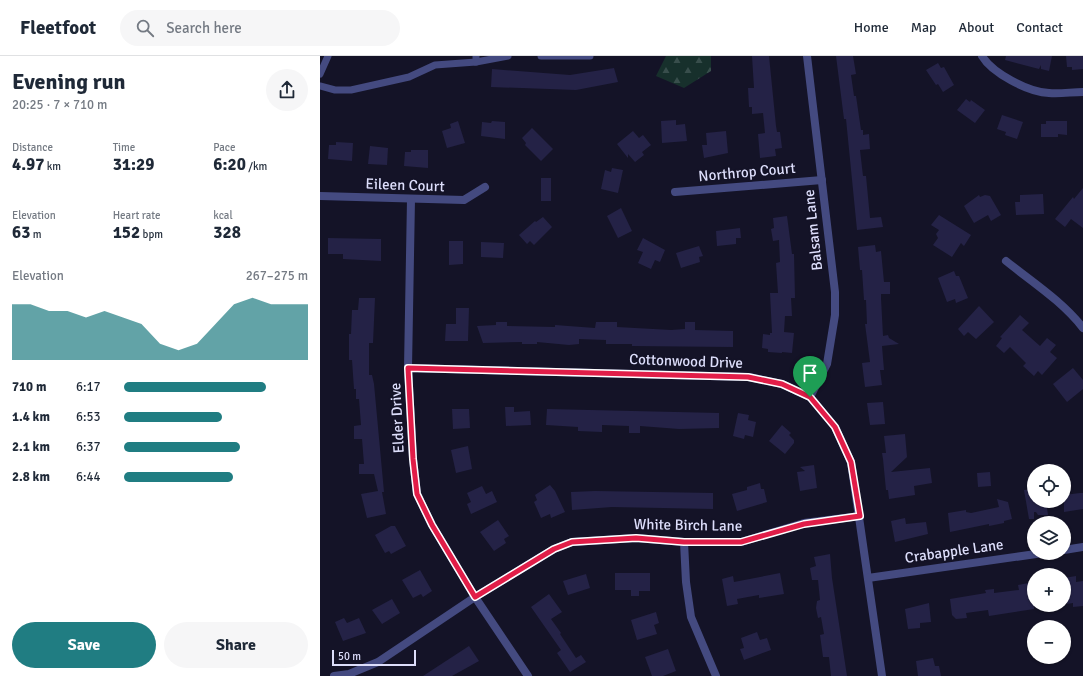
<!DOCTYPE html>
<html lang="en">
<head>
<meta charset="utf-8">
<style>
	:root { --surface:#fff; --page:#f6f6f7; --text:#1f2937; --muted:#747a83; --line:#e0e1e3; --accent:#207d82 }
	body { margin:0; font-family:Signika,sans-serif; background:var(--page); color:var(--text); height:100vh; display:flex; flex-direction:column; font-size:15px; white-space:nowrap }
	* { box-sizing:border-box; margin:0 }
	p { font-size:13px; color:var(--muted) }
	.icon { flex:none; width:22px; height:22px; fill:none; stroke:currentColor; stroke-width:2; stroke-linecap:round; stroke-linejoin:round }
	.map { position:relative; flex:1; overflow:hidden }
	.side { display:flex; flex-direction:column; background:var(--surface); width:320px }
	.side>* { flex:none }
	.fabs { position:absolute; left:707px; top:408px; display:grid; gap:8px }
	.fabs a { display:grid; place-items:center; width:44px; height:44px; border-radius:50%; background:var(--surface); box-shadow:0 1px 3px #0004; font-size:20px }
	.scale { position:absolute; left:12px; bottom:10px; width:84px; box-sizing:border-box; padding-left:4px; border:2px solid #dddefb; border-top:0; font-size:11px; line-height:14px; white-space:nowrap; color:#dddefb; -webkit-text-stroke:3px #141327; paint-order:stroke }
	.pin { position:absolute; display:grid; place-items:center; width:34px; height:34px; color:#fff; margin:-41px -17px; border-radius:50% 50% 50% 0; rotate:-45deg; box-shadow:0 0 4px #0007 }
	.pin .icon { rotate:45deg }
	.round { display:grid; place-items:center; flex:none; width:42px; height:42px; border-radius:21px; background:var(--page) }
	.overview { display:flex; align-items:center; justify-content:space-between; height:68px; padding:0 12px }
	h1 { font-size:22px; font-weight:700; line-height:30px }
	.figures { display:grid; grid-template-columns:repeat(3,1fr); gap:6px; height:68px; padding:4px 12px }
	.figures div { display:grid; align-content:center }
	.figures b { font-size:17px; font-weight:700 }
	.figures small { font-size:11px; font-weight:400 }
	.figures p { font-size:11px }
	.chart { height:112px; padding:8px 12px }
	.chart p { display:flex; justify-content:space-between }
	.chart svg { width:100%; height:72px; margin-top:4px; fill:var(--accent); opacity:.7 }
	.cta { display:flex; gap:8px; margin-top:auto; padding:8px 12px }
	.cta a { flex:1; height:46px; border-radius:24px; background:var(--accent); color:#fff; font-size:16px; font-weight:700; line-height:46px; text-align:center }
	.cta a+a { background:var(--page); color:var(--text) }
	ul { padding:0 12px; list-style:none; font-size:13px }
	li { display:grid; grid-template-columns:64px 48px 1fr; align-items:center; height:30px }
	li i { height:10px; border-radius:5px; background:var(--accent) }
	header { display:flex; align-items:center; gap:24px; box-sizing:border-box; height:56px; padding:0 20px; background:var(--surface); border-bottom:1px solid var(--line) }
	header strong { font-size:19px }
	nav { display:flex; gap:22px; margin-inline-start:auto; font-size:14px }
	.search { width:280px; height:36px; background:var(--page); display:flex; align-items:center; gap:10px; box-sizing:border-box; padding:0 14px; border-radius:22px; color:var(--muted); font-size:15px }
	main { display:flex; flex:1; min-height:0 }
	.map>svg:first-child { display:block }
	.forest { fill:url(#forest-firs) }
	.building { fill:#242246 }
	.lines { fill:none; stroke-linecap:round; stroke-linejoin:round }
	.service { stroke:#444a80; stroke-width:7 }
	.minor { stroke:#444a80; stroke-width:8 }
	.route-casing { stroke:#fff; stroke-width:8 }
	.route { stroke:#e11d48; stroke-width:5 }
	.labels { text-anchor:middle; dominant-baseline:central; stroke-width:3.5; stroke-linejoin:round; paint-order:stroke }
	.street-label { font-size:15px; fill:#dddefb; stroke:#141327 }
</style>
</head>
<body>
<header>
<strong>Fleetfoot</strong>
<div class="search"><svg class="icon" aria-label="search" viewBox="0 0 24 24"><circle cx="10" cy="10" r="6"/><path d="M15 15l6 6"/></svg>Search here</div>
<nav><a>Home</a><a>Map</a><a>About</a><a>Contact</a></nav>
</header>
<main>
<section class="side">
<div class="overview"><div><h1>Evening run</h1><p>20:25 · 7 × 710 m</p></div><a class="round"><svg class="icon" aria-label="share" viewBox="0 0 24 24"><path d="M12 15V3M7 8l5-5 5 5M5 13v7h14v-7"/></svg></a></div>
<div class="figures">
<div><p>Distance</p><b>4.97<small> km</small></b></div>
<div><p>Time</p><b>31:29</b></div>
<div><p>Pace</p><b>6:20<small> /km</small></b></div>
</div>
<div class="figures">
<div><p>Elevation</p><b>63<small> m</small></b></div>
<div><p>Heart rate</p><b>152<small> bpm</small></b></div>
<div><p>kcal</p><b>328</b></div>
</div>
<div class="chart"><p><span>Elevation</span>267–275 m</p>
<svg viewBox="0 0 160 44" preserveAspectRatio="none"><path d="M0 44V10L10 10L20 14L30 14L40 18L50 14L60 18L70 22L80 34L90 38L100 34L110 22L120 10L130 6L140 10L150 10L160 10V44z"/></svg>
</div>
<ul>
<li><b>710 m</b>6:17<i style="width:77%"></i></li>
<li><b>1.4 km</b>6:53<i style="width:53%"></i></li>
<li><b>2.1 km</b>6:37<i style="width:63%"></i></li>
<li><b>2.8 km</b>6:44<i style="width:59%"></i></li>
</ul>
<div class="cta"><a>Save</a><a>Share</a></div>
</section>
<div class="map">
<svg width="763" height="620" viewBox="0 0 763 620">
	<defs>
		<pattern id="forest-firs" width="22" height="20" patternUnits="userSpaceOnUse"><rect width="22" height="20" fill="#17302c"/><path d="M5 1l3.5 6h-7zM16 11l3.5 6h-7z" fill="#384e4c"/></pattern>
	</defs>
	<rect width="100%" height="100%" fill="#141327"/>
	<!-- forest -->
	<path class="forest" d="M346 0H391V15L364 32 336 20Z"/>
	<!-- building -->
	<g class="building">
		<path d="M432 0H449L456 70 457 76H460L462 92 455 93 456 100 440 102 438 78 445 77 443 57 432 58V51H429L428 32H434Z"/>
		<path d="M516 0H533L536 18 531 19 534 40H536L541 74H543V79L549 78 550 93 540 94 543 120H546L550 162 561 161 563 171 537 174 526 63H524Z"/>
		<path d="M686 0H732L729 15 721 13V9L719 13 685 4Z"/>
		<path d="M746 0H763V13L752 14V11H747Z"/>
		<path d="M618 7 621 12 624 11 634 29 623 36 618 28 616 29 606 14Z"/>
		<path d="M294 12 298 26 256 34 171 31 172 13 250 19Z"/>
		<path d="M646 43 650 46 651 44 665 54 655 67 637 54Z"/>
		<path d="M682 59 703 66 697 83 685 79 686 76 677 73Z"/>
		<path d="M356 64V69L365 68 367 85 342 87 341 65Z"/>
		<path d="M138 65 145 87 127 92 122 75 131 72 130 68Z"/>
		<path d="M172 65 185 66V83L161 80 162 66 171 67Z"/>
		<path d="M726 65H747V79L738 78V81H721V68H726Z"/>
		<path d="M212 72 233 93 221 105 205 89 206 87 202 82Z"/>
		<path d="M313 75 319 82 323 79 331 89 322 96 324 99 315 106 308 98V102L297 88Z"/>
		<path d="M406 75 408 97 384 102 382 89H387L386 77Z"/>
		<path d="M16 86 33 87 32 105 8 103 9 89H16Z"/>
		<path d="M50 90 68 92 67 109 48 108Z"/>
		<path d="M91 94H108V112L84 110 85 96H91Z"/>
		<path d="M292 112 303 114 298 137 281 133 285 114 291 116Z"/>
		<rect x="221" y="122" width="10" height="23"/>
		<path d="M763 132V172L751 163 745 171 735 163 753 141 754 143Z"/>
		<path d="M723 138 724 158 696 159 695 146H700V139Z"/>
		<path d="M659 139 660 141 665 139 670 140 681 159 671 165 668 159 654 167 644 150Z"/>
		<path d="M301 152 312 175 298 182 287 160Z"/>
		<path d="M619 159 651 179 644 190 641 187 632 201 613 189 618 182 616 178 619 174 611 169Z"/>
		<path d="M467 160 472 198H474L475 242H471L472 260H465L464 276 474 277 472 297 462 296V297L448 296V293L442 292 443 278 450 279V277H452L450 237H458L456 207 460 206 459 184 453 185 451 173 454 172 453 162Z"/>
		<path d="M223 161 232 171 214 189 210 185 207 188 199 179 215 165 216 166Z"/>
		<path d="M420 172 421 182H416V188L397 190 396 175Z"/>
		<path d="M8 182 61 183V205L23 203V198H8Z"/>
		<path d="M323 182 345 194 340 206 335 204 331 213 318 207 323 196 317 194Z"/>
		<path d="M129 185H143V208L129 209Z"/>
		<path d="M161 186 184 187 183 202 161 201Z"/>
		<path d="M555 189 556 196 561 195 564 226H570V238H561V242L563 280 568 279 569 282 579 288 562 290 564 314H560L562 329 545 331 542 307 550 306 545 268H547L546 244H544L542 214H540L538 191Z"/>
		<path d="M379 190 383 200 379 201 380 206 361 212 356 197Z"/>
		<path d="M634 215 636 220H639L648 242 636 247 635 243 627 246 618 222Z"/>
		<path d="M39 242H55L53 287H49V319H52L54 328 64 436H62L66 458 47 462 41 438 58 435 54 418H39V408H44L42 383H34V370L41 369 39 343H36V333H34L32 304H29V278H31L32 254H38Z"/>
		<path d="M659 250 674 266 656 283 648 276 644 280 638 273Z"/>
		<path d="M136 252H149L148 285H125L126 268H136Z"/>
		<path d="M700 259 709 267 702 274 720 290 727 282 736 289 730 296 737 302 722 319 718 315 714 320 703 310 706 307 690 291 684 297 676 290 682 282 680 281Z"/>
		<path d="M176 266H187V270L235 271V269L275 272 276 266H297V271L351 274 365 273V266H375V274L413 275V291L312 290V288H286V284L259 283V288L249 289 217 286V288H202V286L163 287 157 270 176 269Z"/>
		<path d="M753 312 763 324V333L747 346 733 328Z"/>
		<path d="M563 346 565 368 550 369 547 347Z"/>
		<path d="M185 351H194V356L210 355 211 369 186 370Z"/>
		<path d="M132 353H149L150 372 133 373Z"/>
		<path d="M227 353 399 357V372L359 373 320 370V377H309V370L282 369V376L258 375V371L226 369Z"/>
		<path d="M418 357 429 359 428 364 436 366 433 381 425 379 424 383 413 380Z"/>
		<path d="M462 369 471 377 469 379 474 384V387L465 398 449 385Z"/>
		<path d="M585 378 587 401 571 416 610 412 612 427 594 430 595 439 569 443 568 434H566L563 403 562 397H566L564 380Z"/>
		<path d="M148 390 152 413 136 417 131 394Z"/>
		<path d="M494 409 497 432 480 435 477 416 485 415 480 411Z"/>
		<path d="M670 416 671 430 658 431 657 417Z"/>
		<path d="M440 427 441 433H444L447 446 417 455 412 438 427 434V431Z"/>
		<path d="M230 429 235 435 245 456 231 462 230 458 221 462 214 446 217 444 215 439Z"/>
		<path d="M162 430 166 438 172 435 177 446 151 458 147 448 151 446 147 437Z"/>
		<path d="M714 433V445H726L728 459H718L716 456H714V463H709L704 434Z"/>
		<path d="M275 435 393 437V453L292 451 252 454 251 436Z"/>
		<path d="M760 437H763V453L744 456V439Z"/>
		<path d="M677 443 688 446 692 463 684 465V467L669 470V468L630 476 628 457 646 454V456L651 457 679 451Z"/>
		<path d="M585 462 586 468 606 466 608 478 575 486 571 465Z"/>
		<path d="M178 464 189 480 184 483 186 487 174 495 160 476Z"/>
		<path d="M71 470H75L86 490 71 498 69 495 65 497 55 479Z"/>
		<path d="M510 498 512 522 527 620H511L509 601H503L500 579 504 578 501 561 498 562 496 552 497 545 500 544 498 524H492L490 512 496 510 494 501Z"/>
		<path d="M100 514 112 535 103 541 101 538 93 542 82 524Z"/>
		<path d="M295 517H330V535H319V540H311V534H295Z"/>
		<path d="M460 517 464 538 439 542V539L417 543 418 548 407 550 402 523 413 520 414 526Z"/>
		<path d="M266 518 270 532 248 539 243 525Z"/>
		<path d="M756 520V526L763 525V550L753 551V547L747 548V545L744 546V522Z"/>
		<path d="M714 526V553L669 560 668 554 646 557 647 562 636 563 632 559 630 543 666 537 665 534 674 533V537L699 534 698 529Z"/>
		<path d="M229 538 242 556 231 563 241 577 240 578 256 602 261 599 266 606 250 616 237 597 241 594 211 551Z"/>
		<path d="M72 543 80 557 62 568 52 554Z"/>
		<path d="M609 547 611 566 600 567V572L588 573 585 553Z"/>
		<path d="M336 556 339 567 334 569 337 578 317 584 311 564Z"/>
		<path d="M24 562 27 567 39 562 46 577 23 585 15 566Z"/>
		<path d="M437 576 440 584 447 582 451 594 424 604 420 593 424 592 421 582Z"/>
		<path d="M149 590 159 605 132 620H103Z"/>
		<path d="M348 593 356 615 343 620H332L325 601Z"/>
		<path d="M613 602 615 610H619L621 620H598L596 605Z"/>
	</g>
	<g class="lines">
		<!-- service -->
		<g class="service">
			<path d="M221 0H270"/>
			<path d="M156 6 188 0"/>
			<path d="M0 18 8 0"/>
			<path d="M0 30 15 34H31L89 21 115 9 156 6V0"/>
		</g>
		<!-- minor -->
		<g class="minor">
			<path d="M487 0 515 236V259L507 308 490 341"/>
			<path d="M662 0C672 17 708 36 729 37 740 38 752 36 763 36"/>
			<path d="M355 136 502 124"/>
			<path d="M0 140 144 144 165 131"/>
			<path d="M91 143 88 312 93 403 97 438 112 469 155 541 208 620"/>
			<path d="M686 205C712 226 742 245 763 272"/>
			<path d="M88 312 429 321 462 328 490 341 515 371 531 406 562 620"/>
			<path d="M364 486 366 526 371 561 396 620"/>
			<path d="M744 494 763 491"/>
			<path d="M548 522 723 497"/>
			<path d="M14 620 29 618 58 606 155 541 234 493 252 486 316 482 364 486H421L484 467 540 460"/>
		</g>
	</g>
	<g class="lines">
		<!-- route casing -->
		<g class="route-casing">
			<path id="route" d="M88 312 428 321 462 328 490 341 515 371 531 406 540 460 484 468 421 486H364L316 482 252 486 234 493 155 541 112 469 97 438 93 403Z"/>
		</g>
		<!-- route -->
		<use href="#route" class="route"/>
	</g>
	<g class="labels">
		<!-- street labels -->
		<g class="street-label">
			<text transform="translate(427 116) rotate(-5)">Northrop Court</text>
			<text transform="translate(85 129) rotate(2)">Eileen Court</text>
			<text transform="translate(493 174) rotate(-96)">Balsam Lane</text>
			<text transform="translate(366 305) rotate(2)">Cottonwood Drive</text>
			<text transform="translate(77 362) rotate(-93)">Elder Drive</text>
			<text transform="translate(368 469) rotate(1)">White Birch Lane</text>
			<text transform="translate(634 495) rotate(-8)">Crabapple Lane</text>
		</g>
	</g>
</svg>
<div class="fabs">
<a><svg class="icon" aria-label="locate" viewBox="0 0 24 24"><circle cx="12" cy="12" r="6"/><path d="M12 2v4M12 18v4M2 12h4M18 12h4"/></svg></a>
<a><svg class="icon" aria-label="layers" viewBox="0 0 24 24"><path d="M12 4l9 5-9 5-9-5zM3 14l9 5 9-5"/></svg></a>
<a>+</a>
<a>−</a>
</div>
<div class="scale">50 m</div>
<div class="pin" style="left:490px;top:341px;background:#1e9e55"><svg class="icon" aria-label="arrive" viewBox="0 0 24 24"><path d="M6 21V4h12l-3 4 3 4H6"/></svg></div>
</div>
</main>
</body>
</html>
